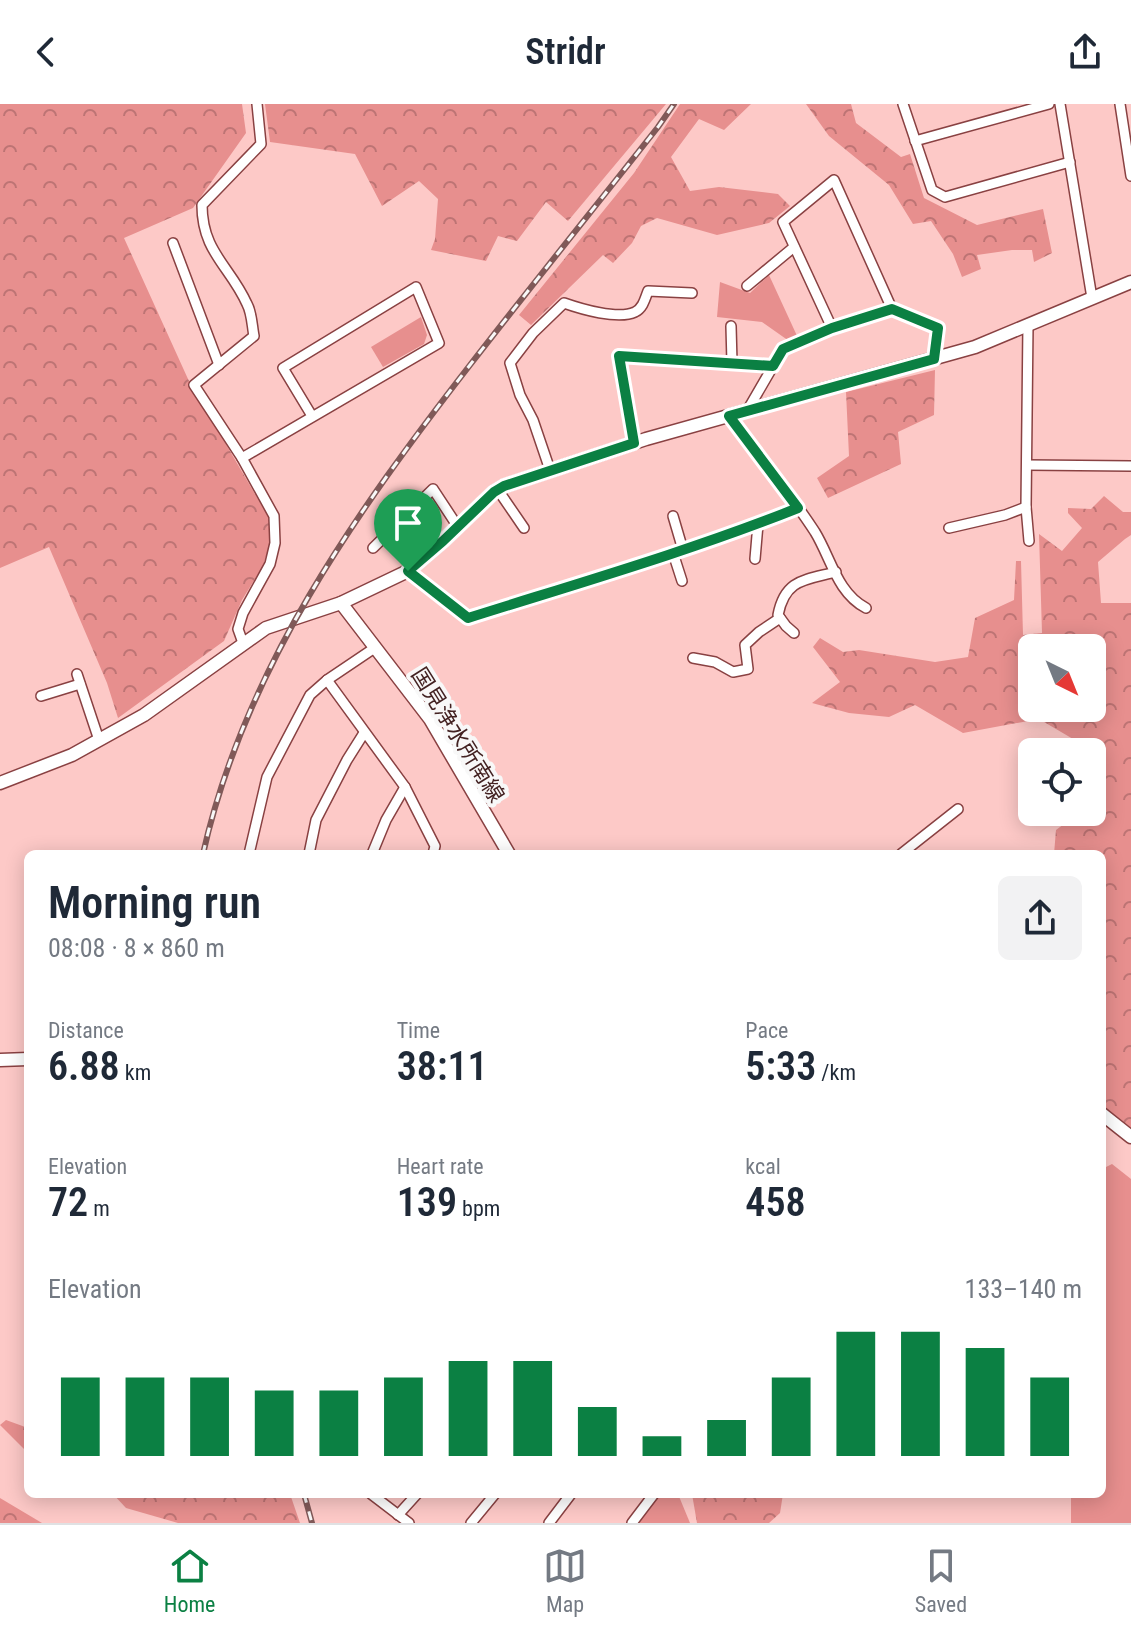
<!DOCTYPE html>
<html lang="en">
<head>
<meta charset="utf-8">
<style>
	:root { --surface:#fff; --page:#f2f2f3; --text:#1f2937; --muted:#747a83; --line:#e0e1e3; --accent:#0b8043 }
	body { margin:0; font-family:"Roboto Condensed","Noto Sans JP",sans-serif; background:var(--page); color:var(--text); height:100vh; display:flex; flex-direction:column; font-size:30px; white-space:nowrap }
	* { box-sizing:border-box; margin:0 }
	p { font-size:26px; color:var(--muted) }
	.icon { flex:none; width:44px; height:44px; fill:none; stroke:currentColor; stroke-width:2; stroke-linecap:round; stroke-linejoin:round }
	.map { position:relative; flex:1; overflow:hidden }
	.details { position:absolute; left:24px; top:746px; width:1082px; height:648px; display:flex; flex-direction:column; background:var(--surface); border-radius:12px; box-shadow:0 4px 20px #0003 }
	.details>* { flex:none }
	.needle { width:52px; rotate:137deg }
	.buttons { position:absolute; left:1018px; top:530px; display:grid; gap:16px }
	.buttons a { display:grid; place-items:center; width:88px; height:88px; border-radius:12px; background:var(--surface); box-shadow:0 4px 20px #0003; font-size:40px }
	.pin { position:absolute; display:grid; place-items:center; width:68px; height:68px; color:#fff; margin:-82px -34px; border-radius:50% 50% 50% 0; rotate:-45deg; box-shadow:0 0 8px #0007 }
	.pin .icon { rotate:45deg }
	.round { display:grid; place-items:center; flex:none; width:84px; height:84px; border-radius:12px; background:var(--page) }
	.head { display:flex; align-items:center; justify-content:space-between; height:136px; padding:0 24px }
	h1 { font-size:44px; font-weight:600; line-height:60px }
	.figures { display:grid; grid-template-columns:repeat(3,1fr); gap:12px; height:136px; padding:8px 24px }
	.figures div { display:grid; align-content:center }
	.figures b { font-size:40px; font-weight:600 }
	.figures small { font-size:22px; font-weight:400 }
	.figures p { font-size:22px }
	.chart { height:224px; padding:16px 24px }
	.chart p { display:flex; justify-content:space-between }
	.chart svg { width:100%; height:144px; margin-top:8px; stroke:var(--accent); stroke-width:6 }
	header { display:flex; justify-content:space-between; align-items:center; height:104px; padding:0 24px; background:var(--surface); font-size:36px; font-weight:600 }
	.dock { display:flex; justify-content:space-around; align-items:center; height:112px; border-top:2px solid var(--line); background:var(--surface); font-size:22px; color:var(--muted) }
	.dock a { display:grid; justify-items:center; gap:4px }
	.dock .active { color:var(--accent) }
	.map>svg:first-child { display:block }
	.forest { fill:url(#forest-crowns); fill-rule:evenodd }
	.park { fill:#e78f8e }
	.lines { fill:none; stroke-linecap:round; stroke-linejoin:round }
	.street-casing { stroke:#894142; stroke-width:12 }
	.secondary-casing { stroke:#894142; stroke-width:15 }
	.street { stroke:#fff; stroke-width:9 }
	.secondary { stroke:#fff; stroke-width:12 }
	.rail-casing { stroke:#805958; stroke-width:6 }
	.rail { stroke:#f8f8f8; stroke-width:3; stroke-dasharray:9; stroke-linecap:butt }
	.route-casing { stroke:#fff; stroke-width:16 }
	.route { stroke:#0b8043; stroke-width:10 }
	.labels { text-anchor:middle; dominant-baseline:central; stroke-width:8; stroke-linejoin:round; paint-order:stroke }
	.street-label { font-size:22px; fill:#432222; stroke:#f8f8f8 }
</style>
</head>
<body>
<header><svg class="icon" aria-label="back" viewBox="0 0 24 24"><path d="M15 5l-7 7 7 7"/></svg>Stridr<svg class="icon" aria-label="share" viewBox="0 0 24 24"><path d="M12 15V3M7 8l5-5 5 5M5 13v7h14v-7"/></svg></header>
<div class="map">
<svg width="1131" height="1419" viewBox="0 0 1131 1419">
	<defs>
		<pattern id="forest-crowns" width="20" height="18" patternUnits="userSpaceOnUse" patternTransform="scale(2)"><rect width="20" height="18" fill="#e78f8e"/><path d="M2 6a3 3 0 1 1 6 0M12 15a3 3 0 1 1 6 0" fill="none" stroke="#bd7474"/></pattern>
	</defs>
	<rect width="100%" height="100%" fill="#fdc9c7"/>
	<!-- forest -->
	<g class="forest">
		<path d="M0 0H242L246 29 193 104 124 134 188 275 269 414 270 439 263 462 242 496 224 537 118 614 107 579 49 443 0 464Z"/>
		<path d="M265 0H666L568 117 546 98 517 137 498 132 486 157 431 146 435 135 438 95 419 77 382 102 355 50 270 38Z"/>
		<path d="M680 0H751L724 26 699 15 671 53 690 87 719 83 778 90 790 102 769 119 717 131 657 114 641 122 632 139 613 159 603 151 531 221 519 211 634 69Z"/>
		<path d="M806 0H851L856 19 901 53 910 50 924 94 977 121 1043 105 1052 149 1034 158 1032 146H1012L977 151 981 165 962 173 953 150 931 117 913 120 889 81 829 32Z"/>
		<path d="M935 266 934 311 898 328 901 360 828 394 817 374 849 352 846 288Z"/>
		<path d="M1104 392 1123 408H1131V431L1125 435 1098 458 1101 499H1131V1024L1102 1001V750H1054L1056 726 1080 708H1092V648H1057L1073 635 1039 615 963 629 915 601 889 613 849 609 812 599 840 578 813 543 820 534 843 548 859 546 935 558 968 553 975 514 1014 496 1016 457H1021L1023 531 1042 529 1039 430 1062 447 1082 424 1068 409V404L1091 405ZM1032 544H1092V604H1032Z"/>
		<path d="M6 1316 28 1324V1349L0 1321Z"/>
		<path d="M113 1390H290L300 1419H178L126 1404Z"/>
		<path d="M692 1390H783L780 1409 769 1419H697Z"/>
		<path d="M0 1394 42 1419H0Z"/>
	</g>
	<!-- park -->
	<g class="park">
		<path d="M769 171 798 234 789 237 762 218 717 213 720 178 750 189Z"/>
		<path d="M421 213 427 231 424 240 383 263 371 243Z"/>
		<path d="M1112 1060 1131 1075V1419H1071V1390H1102V1065Z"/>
		<path d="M661 1390H678L690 1419H639Z"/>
	</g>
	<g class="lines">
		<!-- street casing -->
		<g class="street-casing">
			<g id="street">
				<path d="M903 0 932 86 945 93 1070 58"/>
				<path d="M1060 0 1092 194"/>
				<path d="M1120 0 1131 72"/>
				<path d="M915 37 1049 0"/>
				<path d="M173 139 219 261"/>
				<path d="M747 182 794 143"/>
				<path d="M1028 220 1026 403 1029 437"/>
				<path d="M731 222 732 259"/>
				<path d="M832 224 783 118 834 76 892 205"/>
				<path d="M747 307 783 245 832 224 892 205 924 219 938 224 934 255"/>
				<path d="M729 312C758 350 789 388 815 428 831 454 837 489 866 504"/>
				<path d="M634 339 619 252 773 262"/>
				<path d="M242 354 194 281 254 232C252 222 252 209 247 200 230 162 202 148 202 101L261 40 257 0"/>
				<path d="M1027 361 1131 362"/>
				<path d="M550 366 533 316 520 291 510 259 533 229 564 199C581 205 618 216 635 208 643 204 645 195 648 187L692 189"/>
				<path d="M498 386 524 424"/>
				<path d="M673 412 683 446"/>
				<path d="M949 424 1005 411 1026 403"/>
				<path d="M373 444 433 385 458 423"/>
				<path d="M673 449 682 477"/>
				<path d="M755 455 758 420"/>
				<path d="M408 467 468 514C578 479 690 447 798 404"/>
				<path d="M794 529 786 522 778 511C785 475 805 476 836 468"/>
				<path d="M243 539 238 525 243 509 270 460 275 439 274 412 242 354 439 239 416 183 283 264 312 312"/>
				<path d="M693 554 715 558 733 568 748 565 745 541 759 528 780 514"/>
				<path d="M77 570 99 636"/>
				<path d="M327 576 405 683 435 742 433 750"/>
				<path d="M41 592 80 580"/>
				<path d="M249 750 267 673 310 591 327 576 376 543"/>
				<path d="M309 750 316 716 347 656 364 629"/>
				<path d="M372 750 386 716 405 683"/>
				<path d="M901 750 958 705"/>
				<path d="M371 1390 409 1419"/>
				<path d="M398 1411 417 1390"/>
				<path d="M471 1419 495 1390"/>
				<path d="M549 1419 571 1390"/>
				<path d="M632 1419 654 1390"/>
			</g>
		</g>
		<!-- secondary casing -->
		<g class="secondary-casing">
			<g id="secondary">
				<path d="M341 499 430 615 509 750"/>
				<path d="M0 679 72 651 144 611 266 524 341 499 408 467 443 437 494 388 504 382 646 335 975 243 1131 178"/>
				<path d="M0 956 28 955"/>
				<path d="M1102 1010 1131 1033"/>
			</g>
		</g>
		<!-- street -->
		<use href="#street" class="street"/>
		<!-- secondary -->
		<use href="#secondary" class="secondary"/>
		<!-- rail casing -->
		<g class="rail-casing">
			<g id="rail">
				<path d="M203 750C244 566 356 408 470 261 532 181 595 103 658 23L674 0"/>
				<path d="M304 1390 312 1419"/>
			</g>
		</g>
		<!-- rail -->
		<use href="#rail" class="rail"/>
	</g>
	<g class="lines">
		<!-- route casing -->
		<g class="route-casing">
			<path id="route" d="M892 205 938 224 934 255 729 312 798 404C690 447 579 479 468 514L408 467 443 437 494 388 504 382 634 339 619 252 773 262 783 245 832 224Z"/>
		</g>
		<!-- route -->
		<use href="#route" class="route"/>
	</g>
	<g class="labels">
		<!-- street labels -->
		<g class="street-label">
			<text transform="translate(458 631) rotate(58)">国見浄水所南線</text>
		</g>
	</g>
</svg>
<div class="buttons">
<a><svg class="needle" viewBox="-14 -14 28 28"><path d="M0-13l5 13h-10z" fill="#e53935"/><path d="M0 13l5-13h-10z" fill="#747a83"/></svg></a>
<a><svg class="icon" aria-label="locate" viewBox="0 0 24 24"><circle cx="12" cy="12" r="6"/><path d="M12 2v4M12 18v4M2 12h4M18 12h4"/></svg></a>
</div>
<div class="pin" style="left:408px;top:467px;background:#1e9e55"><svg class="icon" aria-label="arrive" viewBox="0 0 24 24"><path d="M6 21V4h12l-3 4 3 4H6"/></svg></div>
<section class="details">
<div class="head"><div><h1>Morning run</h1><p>08:08 · 8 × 860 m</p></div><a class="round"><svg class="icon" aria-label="share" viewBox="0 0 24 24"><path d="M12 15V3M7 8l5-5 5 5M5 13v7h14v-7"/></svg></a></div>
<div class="figures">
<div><p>Distance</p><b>6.88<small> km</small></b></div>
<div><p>Time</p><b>38:11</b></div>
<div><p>Pace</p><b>5:33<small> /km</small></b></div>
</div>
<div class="figures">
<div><p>Elevation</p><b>72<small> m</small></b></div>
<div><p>Heart rate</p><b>139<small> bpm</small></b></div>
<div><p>kcal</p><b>458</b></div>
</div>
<div class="chart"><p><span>Elevation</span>133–140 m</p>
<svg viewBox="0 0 160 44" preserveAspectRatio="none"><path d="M5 44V20M15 44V20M25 44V20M35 44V24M45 44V24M55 44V20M65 44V15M75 44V15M85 44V29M95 44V38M105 44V33M115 44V20M125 44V6M135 44V6M145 44V11M155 44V20"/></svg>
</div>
</section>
</div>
<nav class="dock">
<a class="active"><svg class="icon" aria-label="home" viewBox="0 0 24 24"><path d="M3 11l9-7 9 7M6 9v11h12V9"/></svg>Home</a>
<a><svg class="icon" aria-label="map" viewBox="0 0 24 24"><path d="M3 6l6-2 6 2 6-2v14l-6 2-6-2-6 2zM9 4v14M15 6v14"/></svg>Map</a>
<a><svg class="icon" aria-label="saved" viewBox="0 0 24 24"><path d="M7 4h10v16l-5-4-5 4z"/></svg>Saved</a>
</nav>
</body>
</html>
